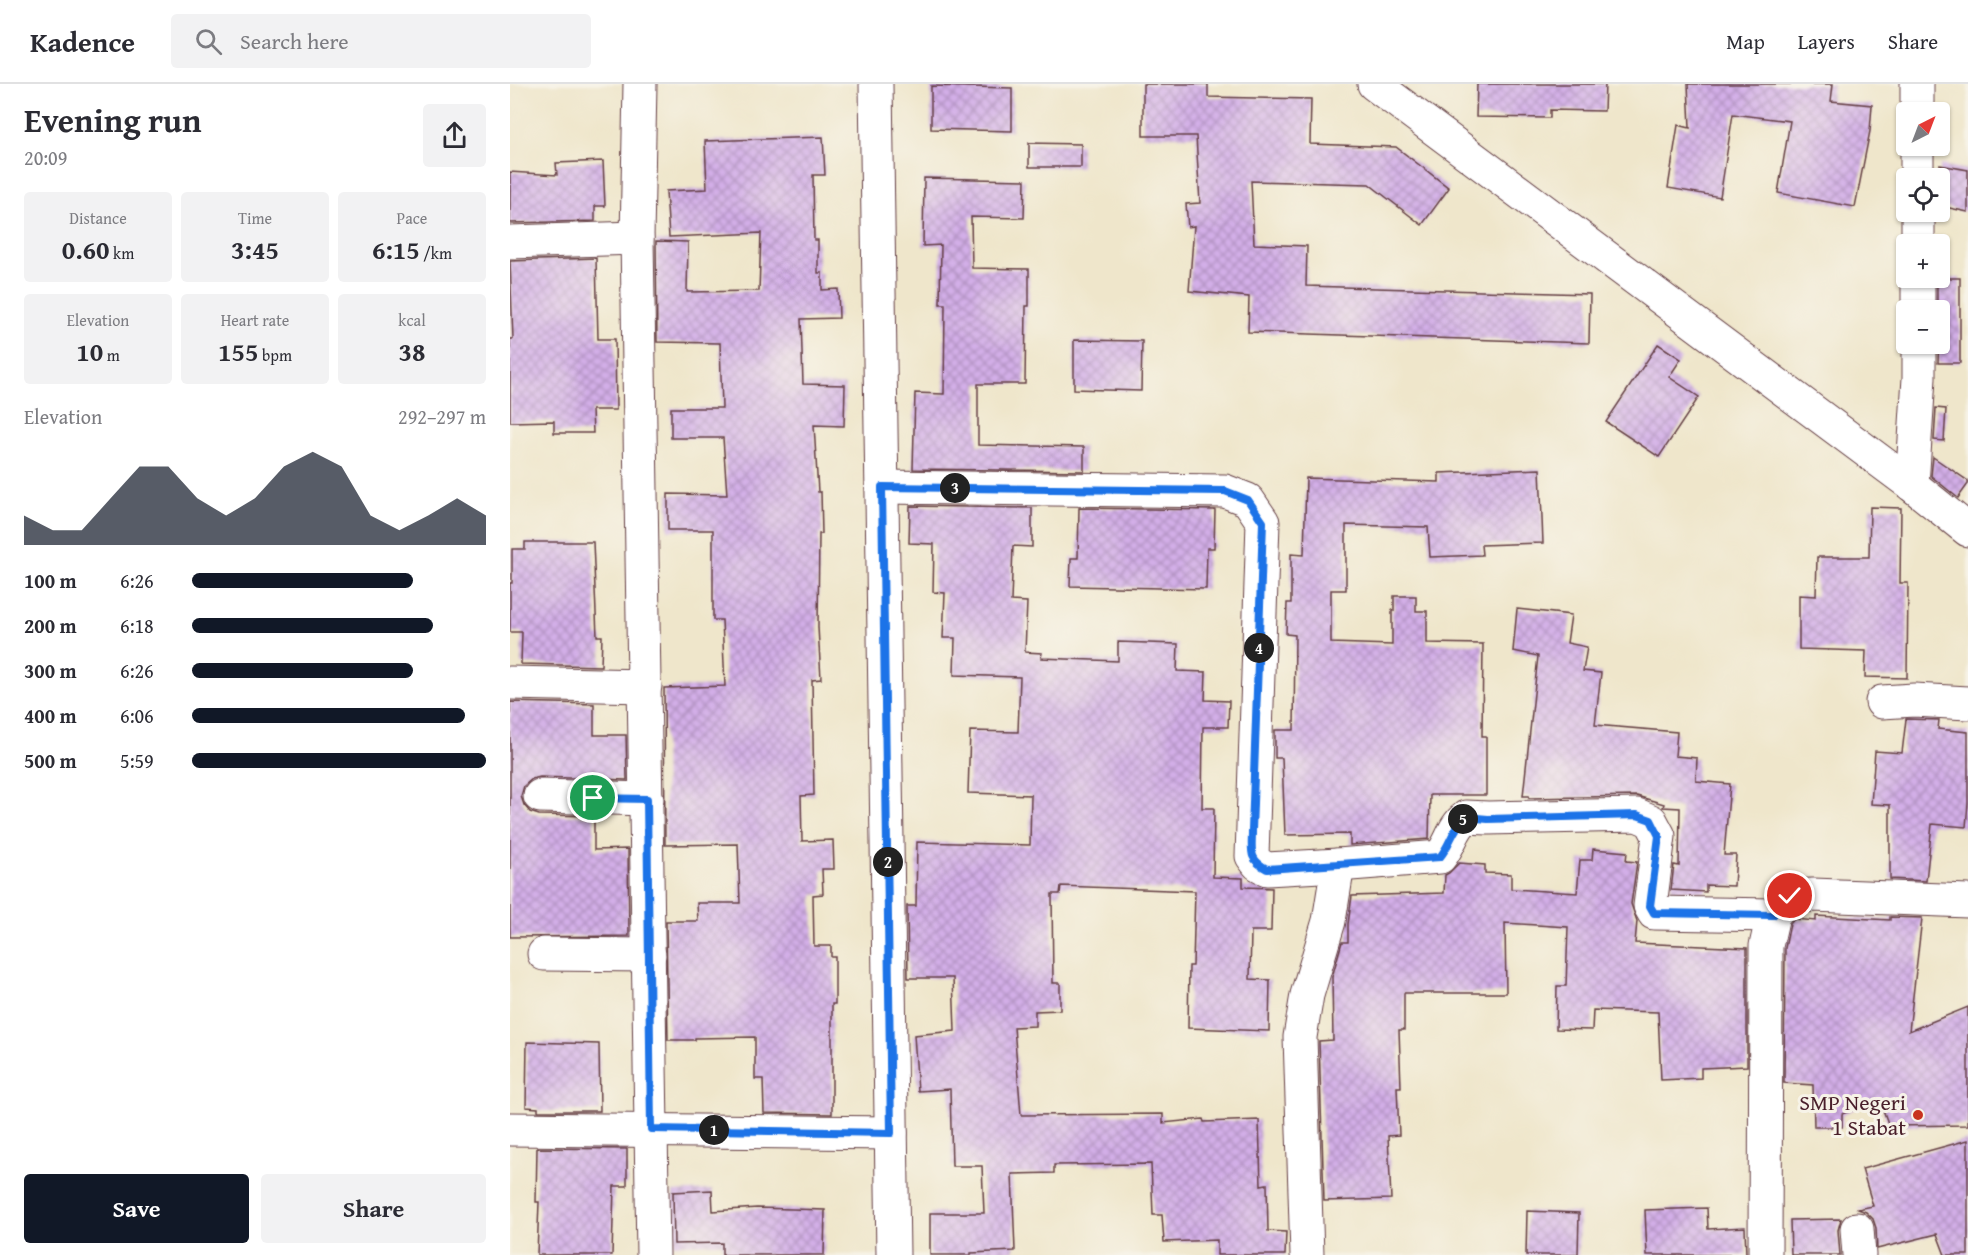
<!DOCTYPE html>
<html lang="en">
<head>
<meta charset="utf-8">
<style>
	:root { --surface:#fff; --page:#f2f2f3; --text:#2b2b33; --muted:#7c7c81; --line:#e1e1e2; --accent:#111827 }
	body { margin:0; font-family:"Gentium Book Plus",serif; background:var(--page); color:var(--text); height:100vh; display:flex; flex-direction:column; font-size:22px; white-space:nowrap }
	* { box-sizing:border-box; margin:0 }
	p { font-size:20px; color:var(--muted) }
	.icon { flex:none; width:33px; height:33px; fill:none; stroke:currentColor; stroke-width:2; stroke-linecap:round; stroke-linejoin:round }
	.map { position:relative; flex:1; overflow:hidden }
	.side { display:flex; flex-direction:column; background:var(--surface); width:510px }
	.side>* { flex:none }
	.needle { width:39px; rotate:42deg }
	.tools { position:absolute; left:1386px; top:18px; display:grid; gap:12px }
	.tools a { display:grid; place-items:center; width:54px; height:54px; border-radius:6px; background:var(--surface); box-shadow:0 2px 4px #0004; font-size:30px }
	.pin { position:absolute; display:grid; place-items:center; width:51px; height:51px; color:#fff; margin:-26px; border:3px solid #fff; border-radius:50%; box-shadow:0 2px 6px #0007 }
	.km { position:absolute; width:30px; height:30px; margin:-15px; border-radius:50%; background:#222; color:#fff; font-size:16px; line-height:30px; text-align:center }
	.round { display:grid; place-items:center; flex:none; width:63px; height:63px; border-radius:6px; background:var(--page) }
	.overview { display:flex; align-items:center; justify-content:space-between; height:102px; padding:0 24px }
	h1 { font-size:33px; font-weight:700; line-height:45px }
	.figures { display:grid; grid-template-columns:repeat(3,1fr); gap:9px; height:102px; padding:6px 24px }
	.figures div { display:grid; align-content:center; border-radius:6px; background:var(--page); text-align:center }
	.figures b { font-size:26px; font-weight:700 }
	.figures small { font-size:16px; font-weight:400 }
	.figures p { font-size:16px }
	.chart { height:168px; padding:12px 24px }
	.chart p { display:flex; justify-content:space-between }
	.chart svg { width:100%; height:108px; margin-top:6px; fill:var(--accent); opacity:.7 }
	.button { display:flex; gap:12px; margin-top:auto; padding:12px 24px }
	.button a { flex:1; height:69px; border-radius:6px; background:var(--accent); color:#fff; font-size:24px; font-weight:700; line-height:69px; text-align:center }
	.button a+a { background:var(--page); color:var(--text) }
	ul { padding:0 24px; list-style:none; font-size:20px }
	li { display:grid; grid-template-columns:96px 72px 1fr; align-items:center; height:45px }
	li i { height:15px; border-radius:8px; background:var(--accent) }
	header { display:flex; align-items:center; gap:36px; box-sizing:border-box; height:84px; padding:0 30px; background:var(--surface); border-bottom:2px solid var(--line) }
	header strong { font-size:28px }
	nav { display:flex; gap:33px; margin-inline-start:auto; font-size:21px }
	.search { width:420px; height:54px; background:var(--page); display:flex; align-items:center; gap:15px; box-sizing:border-box; padding:0 21px; border-radius:6px; color:var(--muted); font-size:22px }
	main { display:flex; flex:1; min-height:0 }
	.map>svg:first-child { display:block }
	.building { fill:url(#building-cross-hatch) }
	.lines { fill:none; stroke-linecap:round; stroke-linejoin:round }
	.minor-casing { stroke:#633d43; stroke-width:35 }
	.tertiary-casing { stroke:#633d43; stroke-width:35 }
	.minor { stroke:#fff; stroke-width:33 }
	.tertiary { stroke:#fff; stroke-width:33 }
	.route-casing { stroke:#fff; stroke-width:12 }
	.route { stroke:#1a73e8; stroke-width:8 }
	.poi-dot { fill:#c8321e; stroke:#f7f3e8; stroke-width:2 }
	.labels { text-anchor:middle; dominant-baseline:central; stroke-width:6; stroke-linejoin:round; paint-order:stroke }
	.poi-label { font-size:22px; fill:#4a1f2b; stroke:#f7f3e8; text-anchor:end }
</style>
</head>
<body>
<header>
<strong>Kadence</strong>
<div class="search"><svg class="icon" aria-label="search" viewBox="0 0 24 24"><circle cx="10" cy="10" r="6"/><path d="M15 15l6 6"/></svg>Search here</div>
<nav><a>Map</a><a>Layers</a><a>Share</a></nav>
</header>
<main>
<section class="side">
<div class="overview"><div><h1>Evening run</h1><p>20:09</p></div><a class="round"><svg class="icon" aria-label="share" viewBox="0 0 24 24"><path d="M12 15V3M7 8l5-5 5 5M5 13v7h14v-7"/></svg></a></div>
<div class="figures">
<div><p>Distance</p><b>0.60<small> km</small></b></div>
<div><p>Time</p><b>3:45</b></div>
<div><p>Pace</p><b>6:15<small> /km</small></b></div>
</div>
<div class="figures">
<div><p>Elevation</p><b>10<small> m</small></b></div>
<div><p>Heart rate</p><b>155<small> bpm</small></b></div>
<div><p>kcal</p><b>38</b></div>
</div>
<div class="chart"><p><span>Elevation</span>292–297 m</p>
<svg viewBox="0 0 160 44" preserveAspectRatio="none"><path d="M0 44V32L10 38L20 38L30 25L40 12L50 12L60 25L70 32L80 25L90 12L100 6L110 12L120 32L130 38L140 32L150 25L160 32V44z"/></svg>
</div>
<ul>
<li><b>100 m</b>6:26<i style="width:75%"></i></li>
<li><b>200 m</b>6:18<i style="width:82%"></i></li>
<li><b>300 m</b>6:26<i style="width:75%"></i></li>
<li><b>400 m</b>6:06<i style="width:93%"></i></li>
<li><b>500 m</b>5:59<i style="width:100%"></i></li>
</ul>
<div class="button"><a>Save</a><a>Share</a></div>
</section>
<div class="map">
<svg width="1458" height="1171" viewBox="0 0 1458 1171">
	<defs>
		<pattern id="building-cross-hatch" width="8" height="8" patternUnits="userSpaceOnUse" patternTransform="scale(1.5)"><rect width="8" height="8" fill="#d3afe8"/><path d="M0 0l8 8M0 8l8-8" fill="none" stroke="#ad8ebc"/></pattern>
	</defs>
	<rect width="100%" height="100%" fill="#f7f3e8"/>
	<filter id="ink" filterUnits="userSpaceOnUse"><feTurbulence type="fractalNoise" baseFrequency=".0167" numOctaves="2"/><feDisplacementMap in="SourceGraphic" scale="12" xChannelSelector="R" yChannelSelector="G"/><feConvolveMatrix kernelMatrix="1 2 1 2 8 2 1 2 1" color-interpolation-filters="sRGB"/></filter>
	<filter id="wash" filterUnits="userSpaceOnUse"><feTurbulence type="fractalNoise" baseFrequency=".008" numOctaves="4" result="noise"/><feDisplacementMap in="SourceGraphic" scale="24" xChannelSelector="R" yChannelSelector="G"/><feGaussianBlur stdDeviation="1.35" result="paint"/><feColorMatrix in="noise" values="0 0 0 0 0 0 0 0 0 0 0 0 0 0 0 0 0 1.4 0 .05"/><feComposite in="paint" operator="in"/></filter>
	<g filter="url(#wash)">
		<rect width="100%" height="100%" fill="#efe6cb"/>
		<g id="blocks">
			<!-- building -->
			<g class="building">
				<path d="M633 0H698V13L801 15 800 60 886 63 939 104 912 141 859 100 741 97 744 160 797 162 796 202 1080 210 1079 259 738 248 739 213 679 207 684 142 678 143 676 120 690 119 686 52H633Z"/>
				<path d="M967 0H1095L1094 27 1040 26V34L966 33Z"/>
				<path d="M1178 0H1323L1321 17 1362 21 1360 47 1345 123 1268 109 1280 37 1223 30 1210 113 1158 104 1168 41 1180 44Z"/>
				<path d="M421 2 502 4V47L421 45Z"/>
				<path d="M313 53 315 91H303L304 156H308V189H312V206L328 205 329 234 291 235 293 300 335 301 334 342 304 341 308 408H311L312 450H309L308 543 311 595 302 596 304 711 291 712 292 757 323 756 324 785H312L313 810 303 811 304 862H321V873H325V920H322V1030L254 1029 253 995H245V953L185 954V956H158L156 837H188L187 819H230L228 760 155 761 154 604 215 602 212 536H203V446H158V410L217 411 213 354H161V324H212L210 259 147 258 146 157 178 158 177 208 249 207 251 149 159 153 156 107 197 105 195 57Z"/>
				<path d="M519 59 571 60V83H519Z"/>
				<path d="M93 77 95 122H85V137L0 139V88L47 91 46 79Z"/>
				<path d="M1430 81 1458 86V128L1430 122Z"/>
				<path d="M414 94 515 96 514 134 461 133 462 184 519 185V222H516L515 300H468V361L574 363V387L403 385 405 309 434 310 435 220H430L431 161 413 162Z"/>
				<path d="M86 174 88 255H105L106 326H82L83 349H44V337L0 338V255H3L0 177Z"/>
				<path d="M1427 194H1450V279H1428L1430 226H1427Z"/>
				<path d="M564 256 632 257 631 307 564 305Z"/>
				<path d="M1148 260 1171 275 1159 293 1189 313 1149 373 1096 338Z"/>
				<path d="M1426 324 1436 325 1434 357 1424 356Z"/>
				<path d="M1423 373 1458 397V400L1448 414 1421 392Z"/>
				<path d="M1030 385 1033 459 971 461 972 471 920 473 918 443 836 441V506H821V559L882 561V526L884 527V512H906V527H917V559L973 560 972 652H976V711H920L919 755 840 761V750L775 751 772 674H765V646H784L785 551 776 550 777 519H781V470L794 471 796 394 929 398V389Z"/>
				<path d="M400 422 522 424V463L503 462 501 517 517 518 515 568 532 569 531 574 608 577V558L668 560 667 587 696 588 695 616 719 617 718 643H693L692 724H704L703 793 733 794V803L762 804 761 847H741L740 895 760 896 759 947 678 944 679 882H683L685 807 551 802 550 810H542L543 899H550V926L525 927V942L504 943 511 1031 653 1030V1039L693 1035 694 1038 749 1036 751 1101 757 1100 758 1147 776 1148 775 1171H707V1156L654 1158 652 1131H643L641 1080 544 1081V1089L502 1090 505 1167 461 1169V1171H420V1129H474L472 1082H442L440 1005 408 1007 404 951 445 947 443 894H398L397 822H406L407 758 520 761 521 711 458 709 460 647 508 648 510 593 444 591 445 554H433L435 509 423 508 424 460 399 459Z"/>
				<path d="M1360 423 1391 424 1390 499H1398L1397 594 1355 593 1356 567 1289 565V511L1306 512 1307 473H1359Z"/>
				<path d="M569 424 705 426 704 464H697L696 505 560 502 561 474H568Z"/>
				<path d="M15 458H83L87 552H92L91 582 11 580 12 548H0V499H2V465H15Z"/>
				<path d="M1007 525 1061 531 1057 559 1077 563 1073 587 1091 589 1085 641 1167 648 1165 672 1187 674 1186 697 1220 700 1214 771H1226L1224 802 1196 801V808L1161 806 1164 781 1169 782 1170 724 1153 723 1154 720 1127 712 1019 714V712H1013L1028 572 1003 567Z"/>
				<path d="M0 618 84 620V651H116L117 696 30 693 22 695 14 702 11 712 14 721 20 728 29 731 84 732V766L118 765 119 852 0 853Z"/>
				<path d="M1396 635 1429 636 1428 645 1458 648V719L1456 743 1422 740 1416 797 1380 795V721L1361 720 1365 667 1392 669Z"/>
				<path d="M1083 765 1117 768 1116 777 1127 778 1121 820 1127 837 1125 859 1237 864V982L1191 984V994L1151 996 1148 928 1083 926 1082 946 1046 945 1047 902H1056L1058 843 995 839 996 909H894V946H889L891 1003H887L889 1051 878 1052 881 1115 814 1117 809 957 823 956 822 893 832 858H838V840L842 812 934 809 935 791 939 789 949 779 975 781V789L1001 790V805L1067 809 1070 776H1082Z"/>
				<path d="M1306 832 1380 836V833L1412 834 1399 947 1458 923V1041L1379 1042 1369 1015 1332 1030V1043H1304L1303 1001 1274 999 1275 864 1280 840 1284 835 1306 837Z"/>
				<path d="M17 958 89 960 90 1027H28V1024L16 1023Z"/>
				<path d="M1458 1056V1171H1435L1427 1150 1367 1165 1366 1144 1363 1135 1356 1128 1348 1125 1363 1122 1352 1085Z"/>
				<path d="M27 1064 117 1065V1102H104L102 1171H27L29 1118H26Z"/>
				<path d="M202 1106 203 1127 247 1124 315 1126 314 1171H212V1159L164 1160 163 1108Z"/>
				<path d="M1197 1124 1198 1145 1235 1143 1236 1171H1137L1135 1126Z"/>
				<path d="M1017 1127 1069 1129 1068 1171H1016Z"/>
				<path d="M1331 1135 1328 1146 1330 1171H1281L1280 1136Z"/>
			</g>
		</g>
	</g>
	<g filter="url(#ink)">
		<use href="#blocks" fill-opacity="0" stroke="#633d43" stroke-width="1.5"/>
		<g class="lines">
			<!-- minor casing -->
			<g class="minor-casing">
				<g id="minor">
					<path d="M130 0 127 154 143 1171"/>
					<path d="M864 0 1402 401 1458 446"/>
					<path d="M1407 0V28"/>
					<path d="M1407 62V94"/>
					<path d="M1408 128V160"/>
					<path d="M0 158 127 154"/>
					<path d="M1408 194V226"/>
					<path d="M1402 401 1409 294V260"/>
					<path d="M372 403 715 407 738 416 753 438 742 772 748 780 757 785 828 781 819 837 797 911 790 953 797 1171"/>
					<path d="M0 599 135 602"/>
					<path d="M1372 618 1404 616 1458 619"/>
					<path d="M30 712 137 715"/>
					<path d="M828 781 930 773C941 760 943 743 956 733L978 734 1127 731 1141 737 1149 752 1140 822 1144 829 1263 831"/>
					<path d="M34 870 139 871"/>
					<path d="M0 1045 381 1049"/>
					<path d="M1347 1145 1349 1171"/>
					<path d="M1255 1171 1256 862 1263 831 1280 812 1303 811 1458 817"/>
				</g>
			</g>
			<!-- tertiary casing -->
			<g class="tertiary-casing">
				<path id="tertiary" d="M366 0 383 1171"/>
			</g>
			<!-- minor -->
			<use href="#minor" class="minor"/>
			<!-- tertiary -->
			<use href="#tertiary" class="tertiary"/>
		</g>
	</g>
	<g class="lines" filter="url(#ink)">
		<!-- route casing -->
		<g class="route-casing">
			<path id="route" d="M83 714 137 715 141 1045 381 1049 372 403 715 407 738 416 753 438 742 747C742 767 738 775 757 785L930 773C941 760 943 743 956 733L978 735 1127 731 1141 736 1149 752 1140 822 1144 829 1263 831 1280 812"/>
		</g>
		<!-- route -->
		<use href="#route" class="route"/>
	</g>
	<!-- markers -->
	<circle class="poi-dot" cx="1408" cy="1031" r="6"/>
	<g class="labels">
		<!-- poi labels -->
		<g class="poi-label">
			<text x="1396" y="1018">SMP Negeri<tspan x="1396" dy="25">1 Stabat</tspan></text>
		</g>
	</g>
</svg>
<div class="tools">
<a><svg class="needle" viewBox="-14 -14 28 28"><path d="M0-13l5 13h-10z" fill="#e53935"/><path d="M0 13l5-13h-10z" fill="#7c7c81"/></svg></a>
<a><svg class="icon" aria-label="locate" viewBox="0 0 24 24"><circle cx="12" cy="12" r="6"/><path d="M12 2v4M12 18v4M2 12h4M18 12h4"/></svg></a>
<a>+</a>
<a>−</a>
</div>
<div class="pin" style="left:83px;top:714px;background:#1e9e55"><svg class="icon" aria-label="arrive" viewBox="0 0 24 24"><path d="M6 21V4h12l-3 4 3 4H6"/></svg></div>
<div class="pin" style="left:1280px;top:812px;background:#d93025"><svg class="icon" aria-label="check" viewBox="0 0 24 24"><path d="M5 12l5 5 9-10"/></svg></div>
<b class="km" style="left:204px;top:1046px">1</b>
<b class="km" style="left:378px;top:778px">2</b>
<b class="km" style="left:445px;top:404px">3</b>
<b class="km" style="left:749px;top:564px">4</b>
<b class="km" style="left:953px;top:735px">5</b>
</div>
</main>
</body>
</html>
